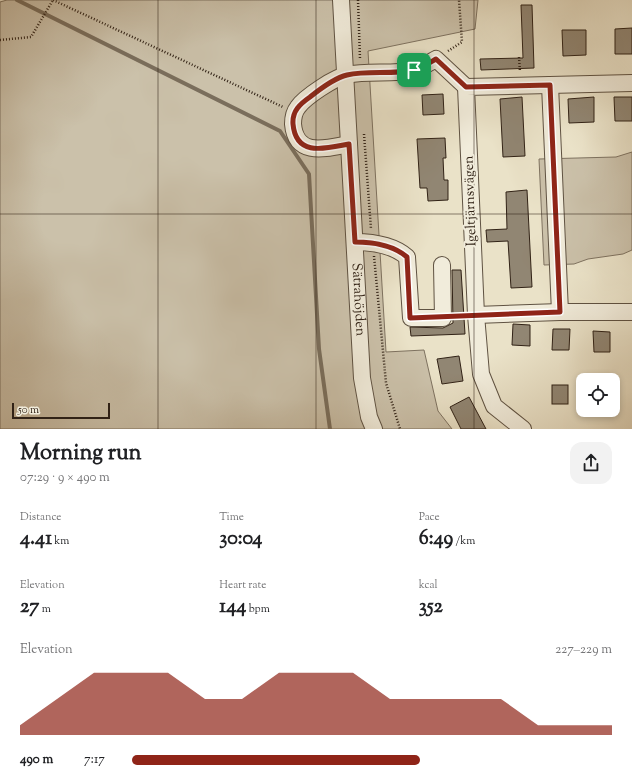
<!DOCTYPE html>
<html lang="en">
<head>
<meta charset="utf-8">
<style>
	:root { --surface:#fff; --page:#f2f2f2; --text:#202124; --muted:#757577; --accent:#8f2418 }
	body { margin:0; font-family:"Sorts Mill Goudy",serif; background:var(--page); color:var(--text); height:100vh; display:flex; flex-direction:column; font-size:15px; white-space:nowrap }
	* { box-sizing:border-box; margin:0 }
	p { font-size:13px; color:var(--muted) }
	.icon { flex:none; width:22px; height:22px; fill:none; stroke:currentColor; stroke-width:2; stroke-linecap:round; stroke-linejoin:round }
	.map { position:relative; height:429px; overflow:hidden }
	.details { display:flex; flex-direction:column; background:var(--surface); flex:1 }
	.details>* { flex:none }
	.controls { position:absolute; left:576px; top:373px; display:grid; gap:8px }
	.controls a { display:grid; place-items:center; width:44px; height:44px; border-radius:8px; background:var(--surface); box-shadow:0 2px 6px #0003; font-size:20px }
	.scale { position:absolute; left:12px; bottom:10px; width:98px; box-sizing:border-box; padding-left:4px; border:2px solid #312216; border-top:0; font-size:11px; line-height:14px; white-space:nowrap; color:#312216; -webkit-text-stroke:3px #f1ecdb; paint-order:stroke }
	.pin { position:absolute; display:grid; place-items:center; width:34px; height:34px; color:#fff; margin:-17px; border-radius:8px; box-shadow:0 2px 6px #0006 }
	.round { display:grid; place-items:center; flex:none; width:42px; height:42px; border-radius:12px; background:var(--page) }
	.summary { display:flex; align-items:center; justify-content:space-between; height:68px; padding:0 20px }
	h1 { font-size:22px; font-weight:700; line-height:30px }
	.metrics { display:grid; grid-template-columns:repeat(3,1fr); gap:6px; height:68px; padding:4px 20px }
	.metrics div { display:grid; align-content:center }
	.metrics b { font-size:20px; font-weight:700 }
	.metrics small { font-size:11px; font-weight:400 }
	.metrics p { font-size:11px }
	.chart { height:112px; padding:8px 20px }
	.chart p { display:flex; justify-content:space-between }
	.chart svg { width:100%; height:72px; margin-top:4px; fill:var(--accent); opacity:.7 }
	ul { padding:0 20px; list-style:none; font-size:13px }
	li { display:grid; grid-template-columns:64px 48px 1fr; align-items:center; height:30px }
	li i { height:10px; border-radius:5px; background:var(--accent) }
	.map>svg:first-child { display:block }
	.green { fill:#cbc1aa; stroke:#7e7260 }
	.lines { fill:none; stroke-linecap:round; stroke-linejoin:round }
	.stream { stroke:#7a6e5c; stroke-width:4 }
	.building { fill:#918673; stroke:#312216 }
	.minor-casing { stroke:#5f5242; stroke-width:18 }
	.path { stroke:#312216; stroke-width:2.5; stroke-dasharray:1 2; stroke-linecap:butt }
	.minor { stroke:#f1ecdb; stroke-width:16 }
	.route-casing { stroke:#fff; stroke-width:8 }
	.route { stroke:#8f2418; stroke-width:5 }
	.grid { fill:none; stroke:#312216; stroke-width:1; stroke-opacity:0.55 }
	.labels { text-anchor:middle; dominant-baseline:central; stroke-width:4; stroke-linejoin:round; paint-order:stroke }
	.street-label { font-size:14px; fill:#312216; stroke:#f1ecdb }
</style>
</head>
<body>
<div class="map">
<svg width="632" height="429" viewBox="0 0 632 429">
	<rect width="100%" height="100%" fill="#eae2c8"/>
	<filter id="stains"><feTurbulence type="fractalNoise" baseFrequency=".005" numOctaves="4"/><feColorMatrix values="0 0 0 0 .2 0 0 0 0 .09 0 0 0 0 .02 0 0 0 .5 -.17"/></filter>
	<radialGradient id="worn" r=".72"><stop offset=".6" stop-color="#630" stop-opacity="0"/><stop offset="1" stop-color="#630" stop-opacity=".3"/></radialGradient>
	<!-- green -->
	<g class="green">
		<path d="M7 0H478L475 29 368 51 386 352 424 350 438 411 452 429H0V2Z"/>
		<path d="M632 152V250L623 254 588 259 574 264 544 265 539 159 616 157Z"/>
	</g>
	<g class="lines">
		<!-- stream -->
		<path class="stream" d="M17 0 280 131 309 174 319 349 330 429"/>
	</g>
	<!-- building -->
	<g class="building">
		<path d="M521 5H532L534 68 481 70 480 59 523 58Z"/>
		<path d="M632 28V54H615V29Z"/>
		<path d="M562 30H586V55L563 56Z"/>
		<path d="M443 94 444 114 423 115 422 95Z"/>
		<path d="M522 97 525 156 503 157 500 99Z"/>
		<path d="M594 97V122L569 123 568 99Z"/>
		<path d="M614 97H632V121H615Z"/>
		<path d="M445 138 446 158H443L444 180H448V200L428 201 427 188H420L417 139Z"/>
		<path d="M527 190 532 287 511 288 508 241 487 242 486 230 507 229 506 192Z"/>
		<path d="M452 270H461L465 334 411 336 410 327 443 328 453 323Z"/>
		<path d="M513 324 530 325V346L512 345Z"/>
		<path d="M553 329H570L569 350H552Z"/>
		<path d="M593 331 610 332V352H594Z"/>
		<path d="M459 356 463 381 442 384 437 359Z"/>
		<rect x="552" y="385" width="16" height="19"/>
		<path d="M469 397 486 429H461L450 407Z"/>
	</g>
	<g class="lines">
		<!-- minor casing -->
		<g class="minor-casing">
			<g id="minor">
				<path id="s1" d="M341 0 362 378 369 417 374 429"/>
				<path d="M550 85 560 312"/>
				<path d="M349 144C327 148 296 158 293 124 293 118 294 112 298 107 305 97 335 77 347 75 368 70 392 75 414 70 421 68 429 63 436 59L466 87"/>
				<path d="M355 242C373 242 393 245 407 257L411 318H443L442 265"/>
				<path d="M476 315 560 312H632"/>
				<path d="M523 429 494 406 481 374 476 315 466 87 632 83"/>
			</g>
		</g>
		<!-- path -->
		<g class="path">
			<path d="M53 0 283 107"/>
			<path d="M358 0 360 59"/>
			<path d="M0 40 31 37 53 0"/>
			<path d="M448 51 462 42 459 0"/>
			<path d="M519 57 520 72"/>
			<path d="M364 134 371 229"/>
			<path d="M374 256 386 383 400 429"/>
		</g>
		<!-- minor -->
		<use href="#minor" class="minor"/>
	</g>
	<g class="lines">
		<!-- route casing -->
		<g class="route-casing">
			<path id="route" d="M436 59 466 87 550 85 560 312 410 318 407 257C393 245 373 242 355 242L349 144C327 148 296 158 293 124 292 111 300 104 310 97 320 89 334 78 347 75 368 70 392 75 414 70 421 68 429 63 436 59Z"/>
		</g>
		<!-- route -->
		<use href="#route" class="route"/>
	</g>
	<!-- grid -->
	<path class="grid" d="M158 0V429M316 0V429M474 0V429M0 214H632"/>
	<g class="labels">
		<!-- street labels -->
		<g class="street-label">
			<text transform="translate(471 201) rotate(-92)">Igeltjärnsvägen</text>
			<text stroke="none"><textPath href="#s1" startOffset="300">Sätrahöjden</textPath></text>
		</g>
	</g>
	<rect width="100%" height="100%" filter="url(#stains)"/>
	<rect width="100%" height="100%" fill="url(#worn)"/>
</svg>
<div class="controls">
<a><svg class="icon" aria-label="locate" viewBox="0 0 24 24"><circle cx="12" cy="12" r="6"/><path d="M12 2v4M12 18v4M2 12h4M18 12h4"/></svg></a>
</div>
<div class="scale">50 m</div>
<div class="pin" style="left:414px;top:70px;background:#1e9e55"><svg class="icon" aria-label="arrive" viewBox="0 0 24 24"><path d="M6 21V4h12l-3 4 3 4H6"/></svg></div>
</div>
<section class="details">
<div class="summary"><div><h1>Morning run</h1><p>07:29 · 9 × 490 m</p></div><a class="round"><svg class="icon" aria-label="share" viewBox="0 0 24 24"><path d="M12 15V3M7 8l5-5 5 5M5 13v7h14v-7"/></svg></a></div>
<div class="metrics">
<div><p>Distance</p><b>4.41<small> km</small></b></div>
<div><p>Time</p><b>30:04</b></div>
<div><p>Pace</p><b>6:49<small> /km</small></b></div>
</div>
<div class="metrics">
<div><p>Elevation</p><b>27<small> m</small></b></div>
<div><p>Heart rate</p><b>144<small> bpm</small></b></div>
<div><p>kcal</p><b>352</b></div>
</div>
<div class="chart"><p><span>Elevation</span>227–229 m</p>
<svg viewBox="0 0 160 44" preserveAspectRatio="none"><path d="M0 44V38L10 22L20 6L30 6L40 6L50 22L60 22L70 6L80 6L90 6L100 22L110 22L120 22L130 22L140 38L150 38L160 38V44z"/></svg>
</div>
<ul>
<li><b>490 m</b>7:17<i style="width:60%"></i></li>
</ul>
</section>
</body>
</html>
